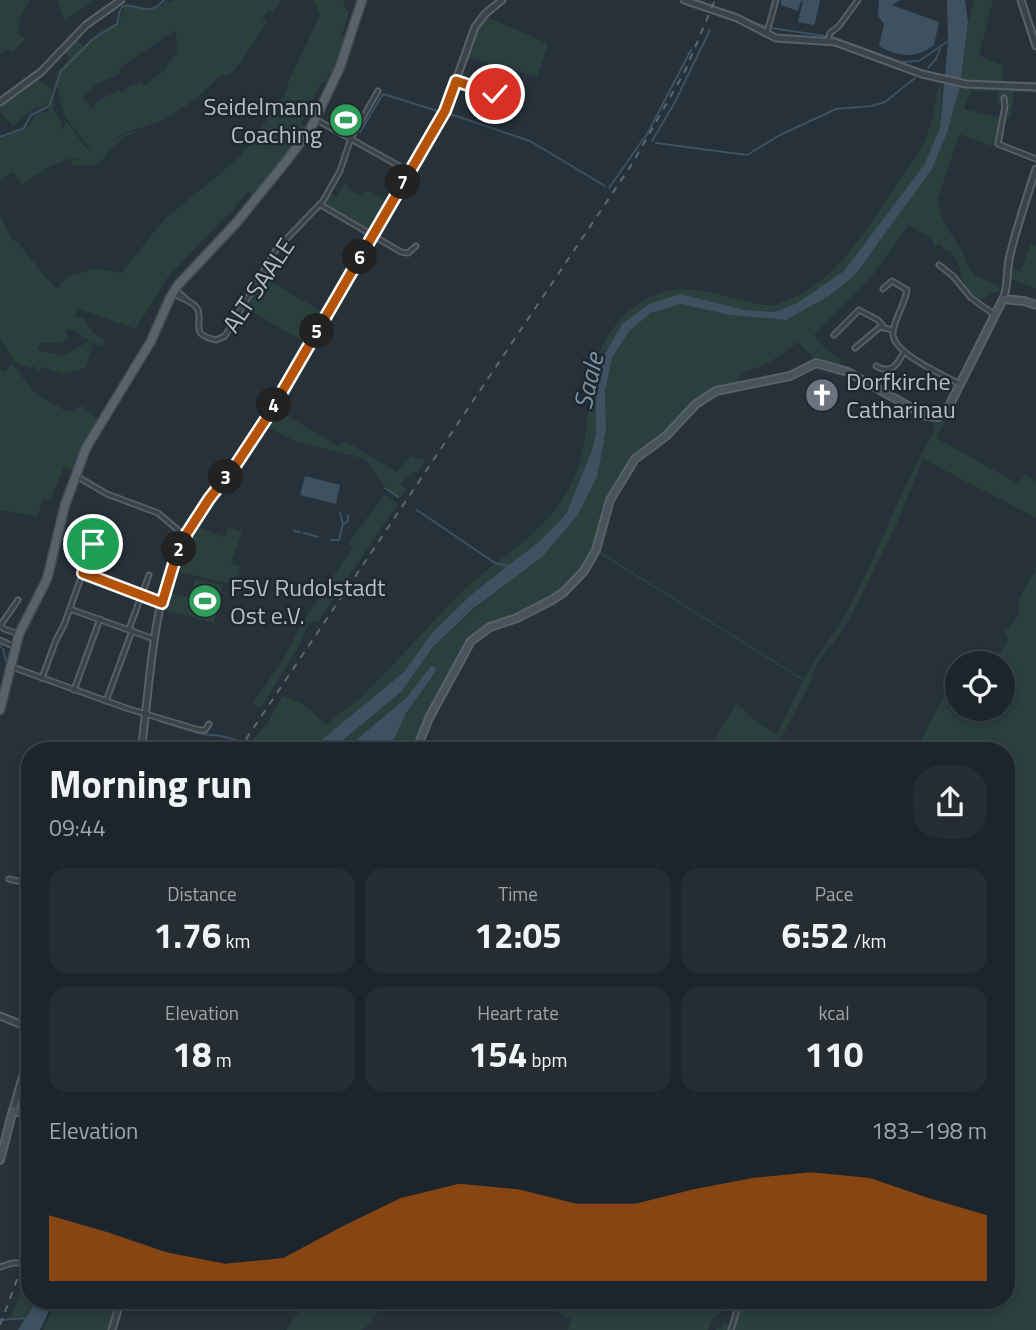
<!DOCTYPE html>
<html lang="en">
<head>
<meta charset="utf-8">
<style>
	:root { --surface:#1c252b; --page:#252d33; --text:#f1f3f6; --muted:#a0a5a9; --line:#3a4247; --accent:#b45309 }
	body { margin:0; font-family:"Titillium Web",sans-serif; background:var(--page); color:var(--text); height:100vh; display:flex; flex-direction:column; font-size:26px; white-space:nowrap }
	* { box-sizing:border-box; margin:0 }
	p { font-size:23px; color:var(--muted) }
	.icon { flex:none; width:38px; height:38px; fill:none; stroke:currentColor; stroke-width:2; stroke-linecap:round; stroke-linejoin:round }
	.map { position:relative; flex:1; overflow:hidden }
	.drawer { position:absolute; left:21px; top:742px; width:994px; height:567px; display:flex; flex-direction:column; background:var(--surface); border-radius:28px; box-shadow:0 4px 10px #0003,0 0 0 2px var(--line) }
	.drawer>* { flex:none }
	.tools { position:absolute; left:945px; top:651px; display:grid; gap:14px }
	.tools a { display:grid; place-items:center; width:70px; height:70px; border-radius:50%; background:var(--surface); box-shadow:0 4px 10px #0003,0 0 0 2px var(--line); font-size:35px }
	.pin { position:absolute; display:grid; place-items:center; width:60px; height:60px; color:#fff; margin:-30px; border:4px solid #fff; border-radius:50%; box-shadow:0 2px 7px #0007 }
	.km { position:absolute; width:35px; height:35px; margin:-18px; border-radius:50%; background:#222; color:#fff; font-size:19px; line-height:35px; text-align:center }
	.round { display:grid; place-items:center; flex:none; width:74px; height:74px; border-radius:28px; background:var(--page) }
	.overview { display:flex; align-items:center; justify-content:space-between; height:119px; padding:0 28px }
	h1 { font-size:38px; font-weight:700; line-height:52px }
	.metrics { display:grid; grid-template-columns:repeat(3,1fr); gap:10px; height:119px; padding:7px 28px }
	.metrics div { display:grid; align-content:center; border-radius:18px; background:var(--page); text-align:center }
	.metrics b { font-size:35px; font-weight:700 }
	.metrics small { font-size:19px; font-weight:400 }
	.metrics p { font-size:19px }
	.chart { height:196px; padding:14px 28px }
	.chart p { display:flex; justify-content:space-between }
	.chart svg { width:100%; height:126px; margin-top:7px; fill:var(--accent); opacity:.7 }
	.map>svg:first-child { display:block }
	.green { fill:#2b3f3c; fill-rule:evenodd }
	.water { fill:#3e5160 }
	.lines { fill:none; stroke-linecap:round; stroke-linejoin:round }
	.stream { stroke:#3e5160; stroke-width:2 }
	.minor-casing { stroke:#586168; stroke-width:7 }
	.tertiary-casing { stroke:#586168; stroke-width:9 }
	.secondary-casing { stroke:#586168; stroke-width:10 }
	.primary-casing { stroke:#434c53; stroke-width:11 }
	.minor { stroke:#3a434a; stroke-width:3.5 }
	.tertiary { stroke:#3a434a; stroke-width:5 }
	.secondary { stroke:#48535c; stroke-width:6 }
	.primary { stroke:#58626a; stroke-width:8 }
	.rail { stroke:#5c6771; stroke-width:2; stroke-dasharray:7 7; stroke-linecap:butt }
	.route-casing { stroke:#fff; stroke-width:14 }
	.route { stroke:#b45309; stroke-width:9 }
	.labels { text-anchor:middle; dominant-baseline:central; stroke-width:5; stroke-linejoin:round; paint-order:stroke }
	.poi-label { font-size:24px; fill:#b5bec5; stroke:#1f282f; text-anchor:start }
	.street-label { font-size:24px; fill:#b5bec5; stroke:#1f282f }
	.water-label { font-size:26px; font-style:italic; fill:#7a92a5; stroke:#1f282f }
</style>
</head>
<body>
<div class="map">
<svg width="1036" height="1330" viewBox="0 0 1036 1330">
	<rect width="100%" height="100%" fill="#263139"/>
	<!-- green -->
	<g class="green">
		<path d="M0 0H30L21 14 17 33 26 39 12 52 7 49 0 55Z"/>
		<path d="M57 0H94L64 21Z"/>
		<path d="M166 0 169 3 175 0H281L273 12 268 10 256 31 263 20 267 22 241 62 230 74 220 76 197 98 164 120 121 134 113 142 124 134 139 130C133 134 125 136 119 141 100 159 104 169 73 165L70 161 80 159C64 155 35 175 22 185L13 172 0 181V139L27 128 37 113 48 112 53 96 55 97 53 110 61 122 62 130 66 121 91 154C86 139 73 130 66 117 60 105 60 92 55 82L57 73 69 58 62 51 74 38 84 46 97 34 116 23 118 25 125 6C140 3 154 17 166 0ZM176 30 177 54 169 61 166 69 145 85 143 86 141 82 125 88 126 90 120 93 119 90 96 102 93 110 83 96 98 83 121 73 119 68Z"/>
		<path d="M314 0H345L343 5 349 12 342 36 347 38 333 72H330L326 82 321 84 301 123 306 127 254 196 248 192 235 206 236 208 226 216 167 278 136 329 79 309 75 316 85 319 93 333 104 339 103 347 90 342 93 345 86 368 63 374 43 367 39 373 34 366 31 368 16 363 0 338V215L12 240 18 242 42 273 57 288 69 276 97 268 121 273 164 220 241 156 286 92 289 80 320 15ZM69 329 77 332 89 341 63 356 37 350 41 343H61L69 337 65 331Z"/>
		<path d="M974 0H993L979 55 1003 66 1002 78 1006 81H1036V86L970 85 1036 90V93L1014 92 1010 118 1006 119 1003 131H999L994 147 960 134 937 200 944 223 963 252 968 266 976 276 996 284 1000 290 979 300 964 287 959 264 949 250 947 251 939 244 934 248 931 238 908 225 872 276 814 335 825 348 841 360 839 367 815 359 798 342C792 347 767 365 760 367 752 369 747 370 739 374L738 383 717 389 670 430 636 454 609 494 598 526 593 553 582 570 570 583 552 598 507 620 494 622 474 634 465 644 421 727 413 751H389L406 713 436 671 431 667 407 697 343 751H330L402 691 432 648 577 516 606 430 605 391 612 358 629 330 651 313 681 304 730 315 786 320 856 274 907 204 948 130 960 86 968 22ZM998 91 997 100 1001 107 999 117 964 109 971 92Z"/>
		<path d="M488 17 548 44 537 77 467 57 483 19Z"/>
		<path d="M36 78 51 89V99L44 107 34 108 13 126 0 112V103Z"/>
		<path d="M942 86 940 128 924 165 844 271 797 303 775 312 745 310 680 294 623 324 596 391V431L593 448 566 514 541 540 473 593 431 634 404 672 308 751H289L283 744 279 750 250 743 267 723 282 696 302 703 326 725C338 714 352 706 363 695 398 662 428 625 462 592 502 554 548 534 573 480 598 427 578 365 619 321 658 279 691 286 741 300 752 303 765 307 777 304 834 287 867 229 898 182 904 172 913 163 919 152 931 133 934 109 938 87Z"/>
		<path d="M345 182 353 192 361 196 368 190 389 203 373 229 367 230 326 205 330 193 337 197Z"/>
		<path d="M1031 244 1036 246V289L1009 278V267L1020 271Z"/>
		<path d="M263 277 324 313 306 343 245 308Z"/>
		<path d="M11 364 20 371 19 373 35 393 67 412 82 406 100 420 74 471 64 467 50 500 44 498 37 516 0 510V369L5 372Z"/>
		<path d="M278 410 338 446 341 443H348L397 472 411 456 426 460 418 473 414 472 409 477 406 476 400 484 407 489 400 498 386 487 365 459 295 441 267 427Z"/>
		<path d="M946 415 948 416 936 438 1019 484 1025 474 1036 481V518L923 459 897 523 854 610 841 633 817 663 810 684 774 751H713L717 736 736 703 757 722 777 734 803 681 600 554 601 552 804 679C817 653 837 632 850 606 880 549 901 488 933 433L935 427 931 419Z"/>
		<path d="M384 495 398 504 318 622H309L299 646 261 708 253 703 282 661 305 618 353 547 348 543Z"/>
		<path d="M194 526 224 537 228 527 242 532 231 564 240 567 235 585 175 571 181 555 186 554 194 535Z"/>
		<path d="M1036 568V1330H716L717 1327 722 1329 724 1323 730 1325 734 1312 740 1314 745 1300H1006V751H915L957 672V709H1003V663H992L1009 640 1004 633 1020 613 1018 601Z"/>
		<path d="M195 579 223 585 214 623 164 610 168 593 190 598Z"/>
		<path d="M24 1282 30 1284V1300H37L26 1316 11 1318Z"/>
		<path d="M58 1300H118L109 1330H43Z"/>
		<path d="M307 1300H389L363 1330H286Z"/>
		<path d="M582 1300H724L719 1314 713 1317 708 1330H568L571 1319 555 1311 550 1304 552 1302 575 1311Z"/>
	</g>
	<!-- water -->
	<g class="water">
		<path d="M781 0H820L815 23 813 25 798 22 803 1H801L798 11 781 5Z"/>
		<path d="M879 0H901L892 5 939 22 934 45C916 59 898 57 879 46L884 24 878 16Z"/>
		<path d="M947 0H965L968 22 960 86 948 130 932 169 856 274 829 296 786 320 730 315 681 304 651 313 630 330 612 358 605 391 606 430 597 477 577 516 542 557 474 608 432 648 402 691 330 751H308L404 672 431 634 473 593 541 540 566 514 593 448 596 431V391L603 357 622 324 649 304 680 294 745 310 775 312 797 303 844 271 924 165 940 128 948 41Z"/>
		<path d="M305 476 340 485 336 504 300 495Z"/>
		<path d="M431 666 435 667 436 671 406 713 389 751H343L407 697Z"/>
		<path d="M37 1300H54L40 1330H18Z"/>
	</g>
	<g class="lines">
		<!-- stream -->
		<g class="stream">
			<path d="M697 0 766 27"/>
			<path d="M771 28 832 37 901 62 919 61 947 42"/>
			<path d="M928 68 936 59 940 49"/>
			<path d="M447 113 530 141 605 186"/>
			<path d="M360 132 383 94 441 112"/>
			<path d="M0 137 24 128 31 115 49 106 61 71 93 39 117 24C119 18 118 12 122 7 133 0 148 20 164 0"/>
			<path d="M645 138 691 50"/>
			<path d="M652 141 675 102 710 30"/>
			<path d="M656 143 747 155 780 135 836 109 871 106 885 102 915 78"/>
			<path d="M609 188 644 138"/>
			<path d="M385 488 398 497"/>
			<path d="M417 510 495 563 508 566"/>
			<path d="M344 524 348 521V515"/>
			<path d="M294 531 300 532"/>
			<path d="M304 533 318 537"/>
			<path d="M331 540H339L343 524 340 513"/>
			<path d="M0 645 1 647"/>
			<path d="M3 649 6 661"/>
			<path d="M18 666 20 667"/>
			<path d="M22 667 25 669"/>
			<path d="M27 670 42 675"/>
			<path d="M45 676 72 687"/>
			<path d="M77 688 87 692"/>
			<path d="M90 693 105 698"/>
			<path d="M109 700 124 706"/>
			<path d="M159 721 202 734 221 736 254 745 266 751"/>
			<path d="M0 1320 27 1318"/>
		</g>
		<!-- minor casing -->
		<g class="minor-casing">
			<g id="minor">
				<path d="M767 32 776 0"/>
				<path d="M828 41 830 33 839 26 858 0"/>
				<path d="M456 81 495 94"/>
				<path d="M1004 98 1005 106 998 144 1036 159"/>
				<path d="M317 120 410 172"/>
				<path d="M321 205 401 252 408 253 416 246"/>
				<path d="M939 265 953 276 971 298 995 315"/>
				<path d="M883 289 892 281 907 290C905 304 895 317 893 332 890 352 943 375 960 384"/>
				<path d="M174 292H178L186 299"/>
				<path d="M175 294C181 299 194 301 198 310 203 325 189 334 216 340L225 336 276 250 323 201 340 171 351 138 378 91"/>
				<path d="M834 335 859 310 878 320 883 326"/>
				<path d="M855 348 880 327 893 330"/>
				<path d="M876 366C891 375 897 365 904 352"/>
				<path d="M78 477 107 494 158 513 185 536"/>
				<path d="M83 573 160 602"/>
				<path d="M18 600 0 626 4 629 19 634"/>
				<path d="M70 609 154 639"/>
				<path d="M129 629 149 575"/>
				<path d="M0 640 15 647"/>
				<path d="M12 667 126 708 199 730H205L209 724"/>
				<path d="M42 678 56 640 64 625 93 544"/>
				<path d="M74 690 100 619"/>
				<path d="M106 701 132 631"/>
				<path d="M244 751 248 743"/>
				<path d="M9 879 30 884"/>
				<path d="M23 882 30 858"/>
				<path d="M0 1267 13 1263H30"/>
				<path d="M30 1268 26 1283 30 1290"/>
				<path d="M731 1330 740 1300"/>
			</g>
		</g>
		<!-- tertiary casing -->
		<g class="tertiary-casing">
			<g id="tertiary">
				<path d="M684 0 737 18 776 38 835 42 922 74 966 84 1036 87"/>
				<path d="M1021 0 1036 46"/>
				<path d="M0 102 41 72 86 25 121 0"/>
				<path d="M1003 299C1009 285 1006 270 1010 255 1017 226 1027 197 1036 169"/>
				<path d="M141 751C151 680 151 600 185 536 200 508 221 487 239 461 249 447 258 431 268 416L445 111 475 27 485 14 502 0"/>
				<path d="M0 1016 30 1028"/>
				<path d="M13 1110 30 1050"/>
				<path d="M112 1330 121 1300"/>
			</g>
		</g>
		<!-- secondary casing -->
		<g class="secondary-casing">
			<g id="secondary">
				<path d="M416 751 429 718 471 641 490 627 517 618 552 600 564 592 584 571 596 550 610 500 635 459 666 436 696 404 716 391 790 376 816 363 848 372 926 416 938 417 948 408 1003 299 1024 301 1036 305"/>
				<path d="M0 1160 13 1110 30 1116"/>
			</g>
		</g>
		<!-- primary casing -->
		<g class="primary-casing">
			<path id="primary" d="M0 710 19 634 47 579 65 505 86 448 151 341 170 298 178 285 237 222 288 159 311 128 340 67 362 0"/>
		</g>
		<!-- minor -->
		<use href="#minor" class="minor"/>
		<!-- tertiary -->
		<use href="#tertiary" class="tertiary"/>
		<!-- secondary -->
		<use href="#secondary" class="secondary"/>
		<!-- primary -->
		<use href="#primary" class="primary"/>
		<!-- rail -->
		<g class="rail">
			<path d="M238 751 632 164 685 71 715 0"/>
			<path d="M0 1325 30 1245"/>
		</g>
	</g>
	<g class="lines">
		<!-- route casing -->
		<g class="route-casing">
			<path id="route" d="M93 544 83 573 162 603 174 563 187 533 209 499 237 463 268 416 445 111 456 81 495 94"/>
		</g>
		<!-- route -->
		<use href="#route" class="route"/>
	</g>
	<!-- icons -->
	<defs>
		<g id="stadium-disc" transform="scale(1.75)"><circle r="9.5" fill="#2e9e5b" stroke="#1f282f"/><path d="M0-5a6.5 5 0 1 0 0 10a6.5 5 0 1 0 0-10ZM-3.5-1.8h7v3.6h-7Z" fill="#fff"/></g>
		<g id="church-disc" transform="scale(1.75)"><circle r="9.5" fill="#6b7280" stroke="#1f282f"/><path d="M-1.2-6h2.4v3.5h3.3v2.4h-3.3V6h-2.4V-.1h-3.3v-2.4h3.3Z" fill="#fff"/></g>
	</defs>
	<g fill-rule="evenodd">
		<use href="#stadium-disc" x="346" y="120"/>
		<use href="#church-disc" x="822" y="395"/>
		<use href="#stadium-disc" x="205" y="601"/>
	</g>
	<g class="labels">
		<!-- poi labels -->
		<g class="poi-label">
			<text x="322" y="106" text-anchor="end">Seidelmann<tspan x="322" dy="28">Coaching</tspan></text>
			<text x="846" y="381">Dorfkirche<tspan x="846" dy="28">Catharinau</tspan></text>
			<text x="230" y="587">FSV Rudolstadt<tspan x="230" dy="28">Ost e.V.</tspan></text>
		</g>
		<!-- street labels -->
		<g class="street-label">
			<text transform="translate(258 285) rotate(-56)">ALT SAALE</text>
		</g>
		<!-- water labels -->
		<g class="water-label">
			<text transform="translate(588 381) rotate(-77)">Saale</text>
		</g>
	</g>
</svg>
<div class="tools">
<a><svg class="icon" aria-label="locate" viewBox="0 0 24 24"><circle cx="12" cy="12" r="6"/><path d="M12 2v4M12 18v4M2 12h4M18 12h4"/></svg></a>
</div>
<div class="pin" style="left:93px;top:544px;background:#1e9e55"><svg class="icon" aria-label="arrive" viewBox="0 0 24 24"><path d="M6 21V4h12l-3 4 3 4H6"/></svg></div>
<div class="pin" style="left:495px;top:94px;background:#d93025"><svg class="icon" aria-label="check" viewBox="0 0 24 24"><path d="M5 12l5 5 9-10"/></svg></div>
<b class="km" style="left:179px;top:549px">2</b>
<b class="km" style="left:226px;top:477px">3</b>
<b class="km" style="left:274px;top:405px">4</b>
<b class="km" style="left:317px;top:331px">5</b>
<b class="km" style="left:360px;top:257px">6</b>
<b class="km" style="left:403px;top:182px">7</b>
<section class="drawer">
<div class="overview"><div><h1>Morning run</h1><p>09:44</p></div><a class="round"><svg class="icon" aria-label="share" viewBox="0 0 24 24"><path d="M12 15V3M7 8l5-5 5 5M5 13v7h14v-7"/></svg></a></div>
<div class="metrics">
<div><p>Distance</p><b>1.76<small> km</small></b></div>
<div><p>Time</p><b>12:05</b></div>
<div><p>Pace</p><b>6:52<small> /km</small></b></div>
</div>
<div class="metrics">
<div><p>Elevation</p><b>18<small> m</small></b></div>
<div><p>Heart rate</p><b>154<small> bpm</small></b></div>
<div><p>kcal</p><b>110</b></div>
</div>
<div class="chart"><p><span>Elevation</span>183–198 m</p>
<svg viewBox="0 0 160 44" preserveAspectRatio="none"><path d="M0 44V21L10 27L20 34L30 38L40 36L50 25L60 15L70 10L80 12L90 17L100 17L110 12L120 8L130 6L140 8L150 15L160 21V44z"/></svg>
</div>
</section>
</div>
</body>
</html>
